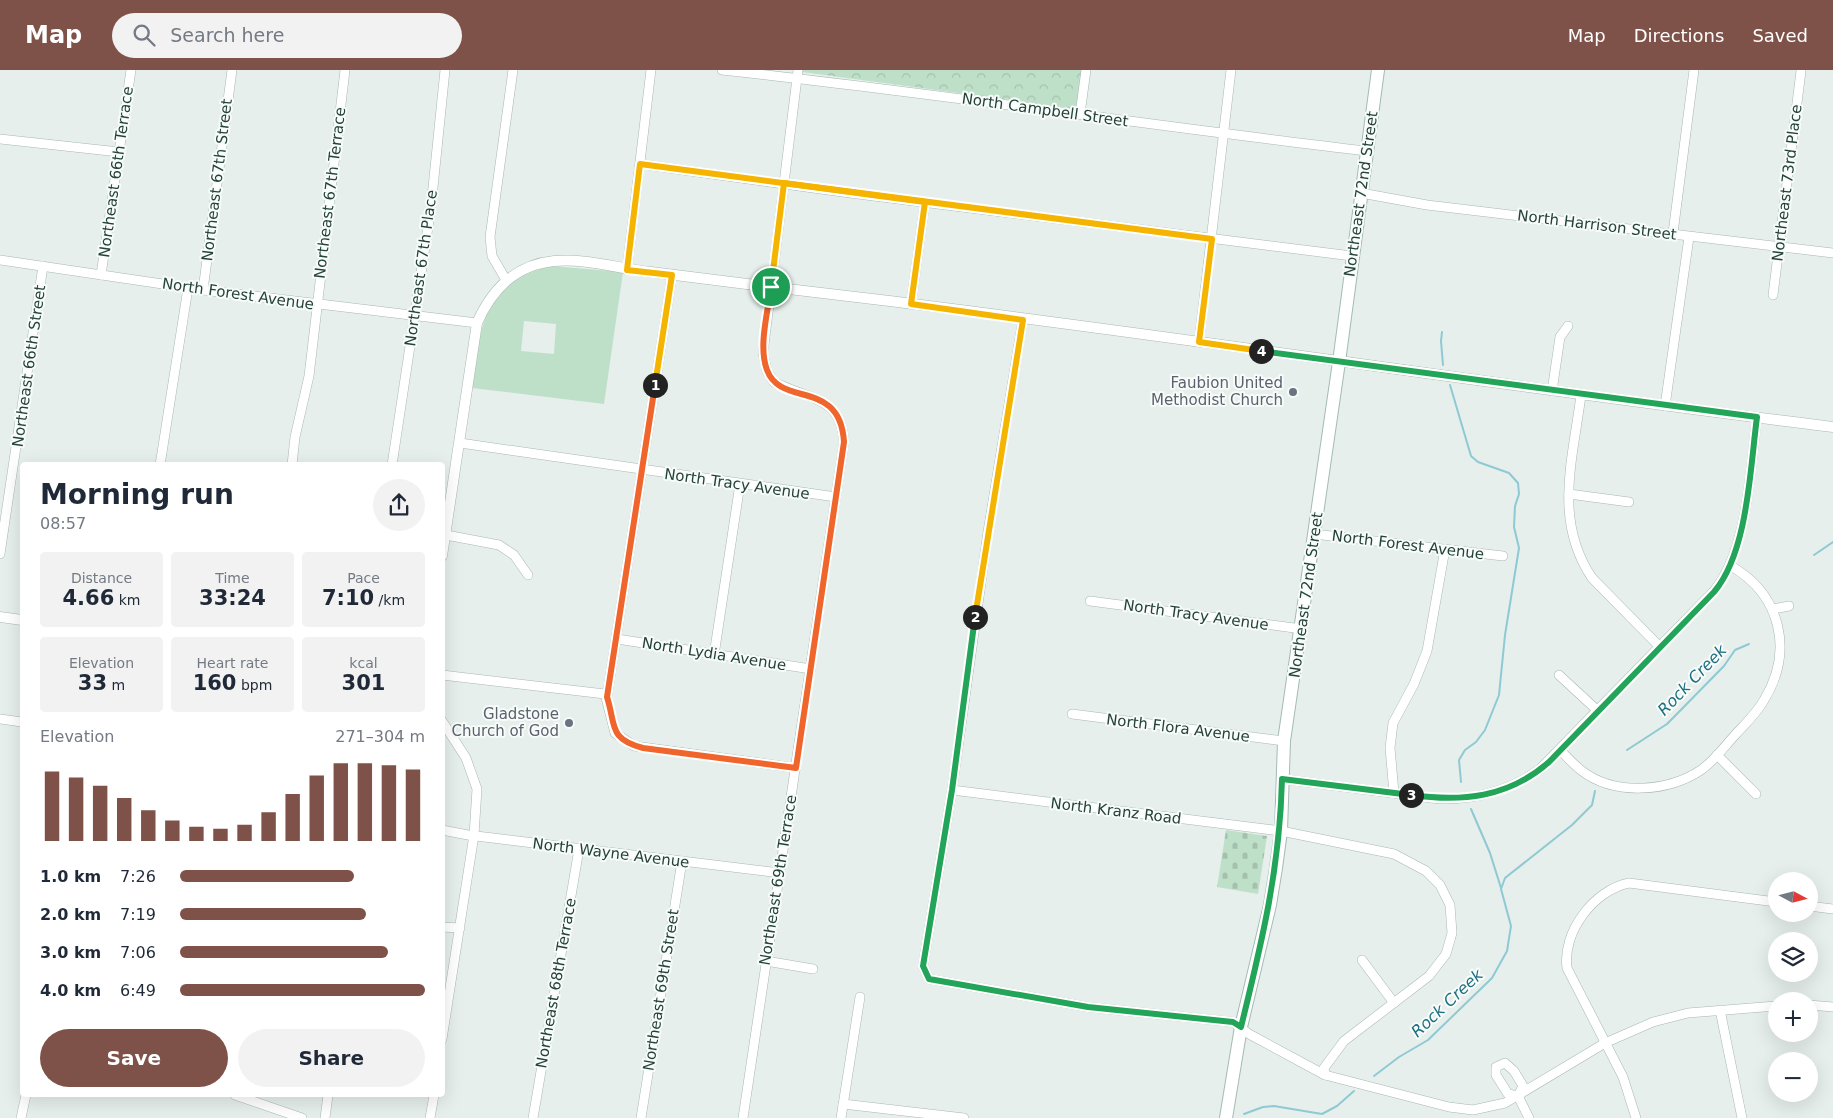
<!DOCTYPE html>
<html lang="en">
<head>
<meta charset="utf-8">
<style>
	:root { --surface:#fff; --page:#f2f2f3; --text:#1f2937; --muted:#747a83; --accent:#7f5249 }
	body { margin:0; font-family:"DejaVu Sans",sans-serif; background:var(--page); color:var(--text); height:100vh; display:flex; flex-direction:column; font-size:19px; white-space:nowrap }
	* { box-sizing:border-box; margin:0 }
	p { font-size:16px; color:var(--muted) }
	.icon { flex:none; width:28px; height:28px; fill:none; stroke:currentColor; stroke-width:2; stroke-linecap:round; stroke-linejoin:round }
	.map { position:relative; flex:1; overflow:hidden }
	.panel { position:absolute; left:20px; top:392px; width:425px; height:635px; display:flex; flex-direction:column; background:var(--surface); border-radius:5px; box-shadow:0 5px 20px #0002 }
	.panel>* { flex:none }
	.needle { width:32px; rotate:97deg }
	.fabs { position:absolute; left:1768px; top:802px; display:grid; gap:10px }
	.fabs a { display:grid; place-items:center; width:50px; height:50px; border-radius:50%; background:var(--surface); box-shadow:0 5px 20px #0002; font-size:25px }
	.pin { position:absolute; display:grid; place-items:center; width:42px; height:42px; color:#fff; margin:-21px; border:2px solid #fff; border-radius:50%; box-shadow:0 1px 5px #0007 }
	.km { position:absolute; width:25px; height:25px; margin:-12px; border-radius:50%; background:#222; color:#fff; font-size:14px; line-height:25px; text-align:center }
	.round { display:grid; place-items:center; flex:none; width:52px; height:52px; border-radius:26px; background:var(--page) }
	.headline { display:flex; align-items:center; justify-content:space-between; height:85px; padding:0 20px }
	h1 { font-size:28px; font-weight:600; line-height:38px }
	.metrics { display:grid; grid-template-columns:repeat(3,1fr); gap:8px; height:85px; padding:5px 20px }
	.metrics div { display:grid; align-content:center; border-radius:5px; background:var(--page); text-align:center }
	.metrics b { font-size:21px; font-weight:600 }
	.metrics small { font-size:14px; font-weight:400 }
	.metrics p { font-size:14px }
	.chart { height:140px; padding:10px 20px }
	.chart p { display:flex; justify-content:space-between }
	.chart svg { width:100%; height:90px; margin-top:5px; stroke:var(--accent); stroke-width:6 }
	.cta { display:flex; gap:10px; margin-top:auto; padding:10px 20px }
	.cta a { flex:1; height:58px; border-radius:30px; background:var(--accent); color:#fff; font-size:20px; font-weight:600; line-height:58px; text-align:center }
	.cta a+a { background:var(--page); color:var(--text) }
	ul { padding:0 20px; list-style:none; font-size:16px }
	li { display:grid; grid-template-columns:80px 60px 1fr; align-items:center; height:38px }
	li i { height:12px; border-radius:6px; background:var(--accent) }
	header { display:flex; align-items:center; gap:30px; box-sizing:border-box; height:70px; padding:0 25px; background:var(--accent); color:#fff }
	header strong { font-size:24px }
	nav { display:flex; gap:28px; margin-inline-start:auto; font-size:18px }
	.search { width:350px; height:45px; background:var(--page); display:flex; align-items:center; gap:12px; box-sizing:border-box; padding:0 18px; border-radius:28px; color:var(--muted); font-size:19px }
	.map>svg:first-child { display:block }
	.grass { fill:#bfe0c8; fill-rule:evenodd }
	.cemetery { fill:url(#cemetery-stones) }
	.park { fill:url(#park-crowns) }
	.lines { fill:none; stroke-linecap:round; stroke-linejoin:round }
	.stream { stroke:#8ec9d4; stroke-width:2 }
	.minor-casing { stroke:#a8b8b2; stroke-width:10 }
	.tertiary-casing { stroke:#a8b8b2; stroke-width:11 }
	.secondary-casing { stroke:#a4bbb3; stroke-width:14 }
	.minor { stroke:#fff; stroke-width:9 }
	.tertiary { stroke:#fff; stroke-width:10 }
	.secondary { stroke:#fff; stroke-width:12 }
	.split-1-casing { stroke:#fff; stroke-width:10 }
	.split-2-casing { stroke:#fff; stroke-width:10 }
	.split-3-casing { stroke:#fff; stroke-width:10 }
	.split-4-casing { stroke:#fff; stroke-width:10 }
	.split-5-casing { stroke:#fff; stroke-width:10 }
	.split-1 { stroke:#f0652b; stroke-width:6 }
	.split-2 { stroke:#f5b400; stroke-width:6 }
	.split-3 { stroke:#22a559; stroke-width:6 }
	.split-4 { stroke:#22a559; stroke-width:6 }
	.split-5 { stroke:#f5b400; stroke-width:6 }
	.worship-dot { fill:#6b7280; stroke:#f7fbf9; stroke-width:2 }
	.labels { text-anchor:middle; dominant-baseline:central; stroke-width:4; stroke-linejoin:round; paint-order:stroke }
	.street-label { font-size:15px; fill:#24423a; stroke:#f7fbf9 }
	.worship-label { font-size:15px; fill:#5b616d; stroke:#f7fbf9; text-anchor:end }
	.water-label { font-size:16px; font-style:italic; fill:#1c6f80; stroke:#f7fbf9 }
</style>
</head>
<body>
<header>
<strong>Map</strong>
<div class="search"><svg class="icon" aria-label="search" viewBox="0 0 24 24"><circle cx="10" cy="10" r="6"/><path d="M15 15l6 6"/></svg>Search here</div>
<nav><a>Map</a><a>Directions</a><a>Saved</a></nav>
</header>
<div class="map">
<svg width="1833" height="1048" viewBox="0 0 1833 1048">
	<defs>
		<pattern id="cemetery-stones" width="16" height="16" patternUnits="userSpaceOnUse" patternTransform="scale(1.25)"><rect width="16" height="16" fill="#bfe0c8"/><path d="M2 7V4a2 2 0 0 1 4 0v3zM10 15v-3a2 2 0 0 1 4 0v3z" fill="#a4c1ad"/></pattern>
		<pattern id="park-crowns" width="20" height="18" patternUnits="userSpaceOnUse" patternTransform="scale(1.25)"><rect width="20" height="18" fill="#bfe0c8"/><path d="M2 6a3 3 0 1 1 6 0M12 15a3 3 0 1 1 6 0" fill="none" stroke="#a4c1ad"/></pattern>
	</defs>
	<rect width="100%" height="100%" fill="#e6efeb"/>
	<!-- grass -->
	<path class="grass" d="M551 196 623 202 604 334 472 318C480 258 482 213 551 196ZM524 251 556 254 554 284 521 281Z"/>
	<!-- cemetery -->
	<path class="cemetery" d="M1226 760 1267 766 1258 824 1217 817Z"/>
	<!-- park -->
	<path class="park" d="M802 0H1083L1078 39 802 2Z"/>
	<g class="lines">
		<!-- stream -->
		<g class="stream">
			<path d="M1442 262 1441 271 1443 295"/>
			<path d="M1450 315 1471 386 1478 392 1509 403 1518 413 1519 424 1515 436 1514 457 1519 478 1505 565 1499 625 1485 660 1476 672 1465 680 1459 690 1461 712"/>
			<path d="M1814 485 1833 472"/>
			<path d="M1627 680 1667 654 1724 596 1735 580 1749 574"/>
			<path d="M1471 739 1490 783 1501 818"/>
			<path d="M1374 1006 1399 987 1428 970 1492 908 1507 881 1511 856 1501 819 1505 808 1572 755 1592 735 1595 721"/>
			<path d="M1244 1044 1263 1037 1274 1036 1322 1044 1337 1036 1354 1021"/>
		</g>
		<!-- minor casing -->
		<g class="minor-casing">
			<g id="minor">
				<path d="M722 0C937 23 1152 56 1367 81"/>
				<path d="M1080 44 1086 0"/>
				<path d="M0 69 119 82"/>
				<path d="M640 94 850 123 1352 186"/>
				<path d="M1361 123 1427 135 1833 183"/>
				<path d="M1673 163 1694 0"/>
				<path d="M0 190 203 220 477 253"/>
				<path d="M627 200 651 0"/>
				<path d="M101 205 131 0"/>
				<path d="M506 210 492 186 490 167 513 0"/>
				<path d="M203 220 232 0"/>
				<path d="M1773 225 1801 1"/>
				<path d="M911 234 925 132"/>
				<path d="M1023 249 988 462 952 720 923 896 929 909 1088 937 1233 952 1249 964 1325 1005 1449 1037 1473 1040 1505 1033 1605 973 1653 952 1688 943 1776 936"/>
				<path d="M1199 272 1231 0"/>
				<path d="M1552 321 1560 267 1568 256"/>
				<path d="M1581 325C1573 389 1553 450 1592 508L1660 577"/>
				<path d="M1665 336 1689 167"/>
				<path d="M460 373 836 427"/>
				<path d="M160 395 188 218"/>
				<path d="M292 395 295 367 309 306 345 0"/>
				<path d="M392 395 431 137 445 0"/>
				<path d="M1569 424 1629 432"/>
				<path d="M1314 464 1503 486"/>
				<path d="M446 465 499 475 514 485 528 505"/>
				<path d="M0 484 43 196"/>
				<path d="M1090 531 1302 559"/>
				<path d="M1773 539 1789 536"/>
				<path d="M617 569 811 599"/>
				<path d="M714 585 740 414"/>
				<path d="M442 605 605 624 615 663 634 676 796 698"/>
				<path d="M1559 605 1598 641"/>
				<path d="M607 627 672 205"/>
				<path d="M1072 644 1284 671"/>
				<path d="M0 649 22 652"/>
				<path d="M442 651 466 688 477 719 474 765 442 969"/>
				<path d="M1560 680C1567 687 1574 695 1582 701 1615 726 1668 722 1701 700 1714 691 1724 677 1735 665 1745 654 1757 643 1764 630 1794 581 1781 525 1731 496"/>
				<path d="M1717 685 1756 724"/>
				<path d="M1282 709 1440 729C1475 730 1512 720 1540 699L1714 521C1748 480 1750 400 1757 347"/>
				<path d="M952 720 1281 761 1394 784 1426 801 1440 815 1450 835 1452 863 1446 884 1429 906 1344 971 1324 998 1325 1005"/>
				<path d="M1394 723 1390 678 1393 653 1414 614 1427 581 1445 479"/>
				<path d="M442 760 468 765 780 803"/>
				<path d="M1809 836 1833 839"/>
				<path d="M442 857 460 858"/>
				<path d="M1362 890 1394 933"/>
				<path d="M766 891 813 899"/>
				<path d="M1809 935 1833 937"/>
				<path d="M1720 940 1742 1048"/>
				<path d="M1505 993 1514 1001 1523 1016 1518 1026 1508 1024 1496 1005V997Z"/>
				<path d="M235 1025 302 1048"/>
				<path d="M1518 1026 1529 1048"/>
				<path d="M843 1034 964 1048"/>
				<path d="M21 1048 26 1025"/>
				<path d="M325 1048 328 1025"/>
				<path d="M430 1048 434 1025"/>
				<path d="M533 1048 579 779"/>
				<path d="M641 1048 682 791"/>
				<path d="M743 1048 844 372C841 325 808 330 774 312L767 301 763 283 798 0"/>
				<path d="M841 1048 860 927"/>
				<path d="M1636 1048 1623 1007 1567 898C1562 862 1594 820 1629 813L1776 832"/>
			</g>
		</g>
		<!-- tertiary casing -->
		<g class="tertiary-casing">
			<g id="tertiary">
				<path d="M442 486 477 253C492 219 515 195 554 191 586 188 620 199 651 202 728 212 804 221 881 230 1199 269 1515 318 1833 357"/>
				<path d="M0 547 22 550"/>
			</g>
		</g>
		<!-- secondary casing -->
		<g class="secondary-casing">
			<path id="secondary" d="M1226 1048 1241 957 1270 835 1276 798 1281 761 1284 671 1339 292 1378 0"/>
		</g>
		<!-- minor -->
		<use href="#minor" class="minor"/>
		<!-- tertiary -->
		<use href="#tertiary" class="tertiary"/>
		<!-- secondary -->
		<use href="#secondary" class="secondary"/>
	</g>
	<g class="lines">
		<!-- split-1 casing -->
		<g class="split-1-casing">
			<path id="split-1" d="M655 315 607 627C616 655 608 669 643 678L796 698 844 372C840 308 781 338 767 300 758 276 768 242 771 217"/>
		</g>
		<!-- split-2 casing -->
		<g class="split-2-casing">
			<path id="split-2" d="M655 315 672 205 627 200 640 94 925 132 911 234 1023 250 975 547"/>
		</g>
		<!-- split-3 casing -->
		<g class="split-3-casing">
			<path id="split-3" d="M975 547 952 720 923 896 929 909 1088 937 1233 952 1241 957C1262 872 1280 797 1282 709L1411 725"/>
		</g>
		<!-- split-4 casing -->
		<g class="split-4-casing">
			<path id="split-4" d="M1261 281 1757 347C1750 399 1748 482 1714 522L1549 692C1508 728 1462 732 1411 725"/>
		</g>
		<!-- split-5 casing -->
		<g class="split-5-casing">
			<path id="split-5" d="M771 217 784 113 1212 169 1199 272 1261 281"/>
		</g>
		<!-- split-1 -->
		<use href="#split-1" class="split-1"/>
		<!-- split-2 -->
		<use href="#split-2" class="split-2"/>
		<!-- split-3 -->
		<use href="#split-3" class="split-3"/>
		<!-- split-4 -->
		<use href="#split-4" class="split-4"/>
		<!-- split-5 -->
		<use href="#split-5" class="split-5"/>
	</g>
	<!-- markers -->
	<g class="worship-dot">
		<circle cx="1293" cy="322" r="5"/>
		<circle cx="569" cy="653" r="5"/>
	</g>
	<g class="labels">
		<!-- street labels -->
		<g class="street-label">
			<text transform="translate(1045 40) rotate(8)">North Campbell Street</text>
			<text transform="translate(116 102) rotate(-82)">Northeast 66th Terrace</text>
			<text transform="translate(217 110) rotate(-83)">Northeast 67th Street</text>
			<text transform="translate(1787 113) rotate(-83)">Northeast 73rd Place</text>
			<text transform="translate(330 123) rotate(-83)">Northeast 67th Terrace</text>
			<text transform="translate(1361 124) rotate(-82)">Northeast 72nd Street</text>
			<text transform="translate(1597 155) rotate(7)">North Harrison Street</text>
			<text transform="translate(421 198) rotate(-82)">Northeast 67th Place</text>
			<text transform="translate(238 224) rotate(8)">North Forest Avenue</text>
			<text transform="translate(29 296) rotate(-82)">Northeast 66th Street</text>
			<text transform="translate(737 414) rotate(8)">North Tracy Avenue</text>
			<text transform="translate(1408 475) rotate(7)">North Forest Avenue</text>
			<text transform="translate(1306 525) rotate(-82)">Northeast 72nd Street</text>
			<text transform="translate(1196 545) rotate(8)">North Tracy Avenue</text>
			<text transform="translate(714 584) rotate(9)">North Lydia Avenue</text>
			<text transform="translate(1178 658) rotate(7)">North Flora Avenue</text>
			<text transform="translate(1116 741) rotate(7)">North Kranz Road</text>
			<text transform="translate(611 783) rotate(7)">North Wayne Avenue</text>
			<text transform="translate(778 810) rotate(-81)">Northeast 69th Terrace</text>
			<text transform="translate(556 913) rotate(-80)">Northeast 68th Terrace</text>
			<text transform="translate(661 920) rotate(-81)">Northeast 69th Street</text>
		</g>
		<!-- worship labels -->
		<g class="worship-label">
			<text x="1283" y="313">Faubion United<tspan x="1283" dy="17">Methodist Church</tspan></text>
			<text x="559" y="644">Gladstone<tspan x="559" dy="17">Church of God</tspan></text>
		</g>
		<!-- water labels -->
		<g class="water-label">
			<text transform="translate(1692 610) rotate(-46)">Rock Creek</text>
			<text transform="translate(1447 933) rotate(-43)">Rock Creek</text>
		</g>
	</g>
</svg>
<div class="fabs">
<a><svg class="needle" viewBox="-14 -14 28 28"><path d="M0-13l5 13h-10z" fill="#e53935"/><path d="M0 13l5-13h-10z" fill="#747a83"/></svg></a>
<a><svg class="icon" aria-label="layers" viewBox="0 0 24 24"><path d="M12 4l9 5-9 5-9-5zM3 14l9 5 9-5"/></svg></a>
<a>+</a>
<a>−</a>
</div>
<div class="pin" style="left:771px;top:217px;background:#1e9e55"><svg class="icon" aria-label="arrive" viewBox="0 0 24 24"><path d="M6 21V4h12l-3 4 3 4H6"/></svg></div>
<b class="km" style="left:655px;top:315px">1</b>
<b class="km" style="left:975px;top:547px">2</b>
<b class="km" style="left:1411px;top:725px">3</b>
<b class="km" style="left:1261px;top:281px">4</b>
<section class="panel">
<div class="headline"><div><h1>Morning run</h1><p>08:57</p></div><a class="round"><svg class="icon" aria-label="share" viewBox="0 0 24 24"><path d="M12 15V3M7 8l5-5 5 5M5 13v7h14v-7"/></svg></a></div>
<div class="metrics">
<div><p>Distance</p><b>4.66<small> km</small></b></div>
<div><p>Time</p><b>33:24</b></div>
<div><p>Pace</p><b>7:10<small> /km</small></b></div>
</div>
<div class="metrics">
<div><p>Elevation</p><b>33<small> m</small></b></div>
<div><p>Heart rate</p><b>160<small> bpm</small></b></div>
<div><p>kcal</p><b>301</b></div>
</div>
<div class="chart"><p><span>Elevation</span>271–304 m</p>
<svg viewBox="0 0 160 44" preserveAspectRatio="none"><path d="M5 44V10M15 44V13M25 44V17M35 44V23M45 44V29M55 44V34M65 44V37M75 44V38M85 44V36M95 44V30M105 44V21M115 44V12M125 44V6M135 44V6M145 44V7M155 44V9"/></svg>
</div>
<ul>
<li><b>1.0 km</b>7:26<i style="width:71%"></i></li>
<li><b>2.0 km</b>7:19<i style="width:76%"></i></li>
<li><b>3.0 km</b>7:06<i style="width:85%"></i></li>
<li><b>4.0 km</b>6:49<i style="width:100%"></i></li>
</ul>
<div class="cta"><a>Save</a><a>Share</a></div>
</section>
</div>
</body>
</html>
